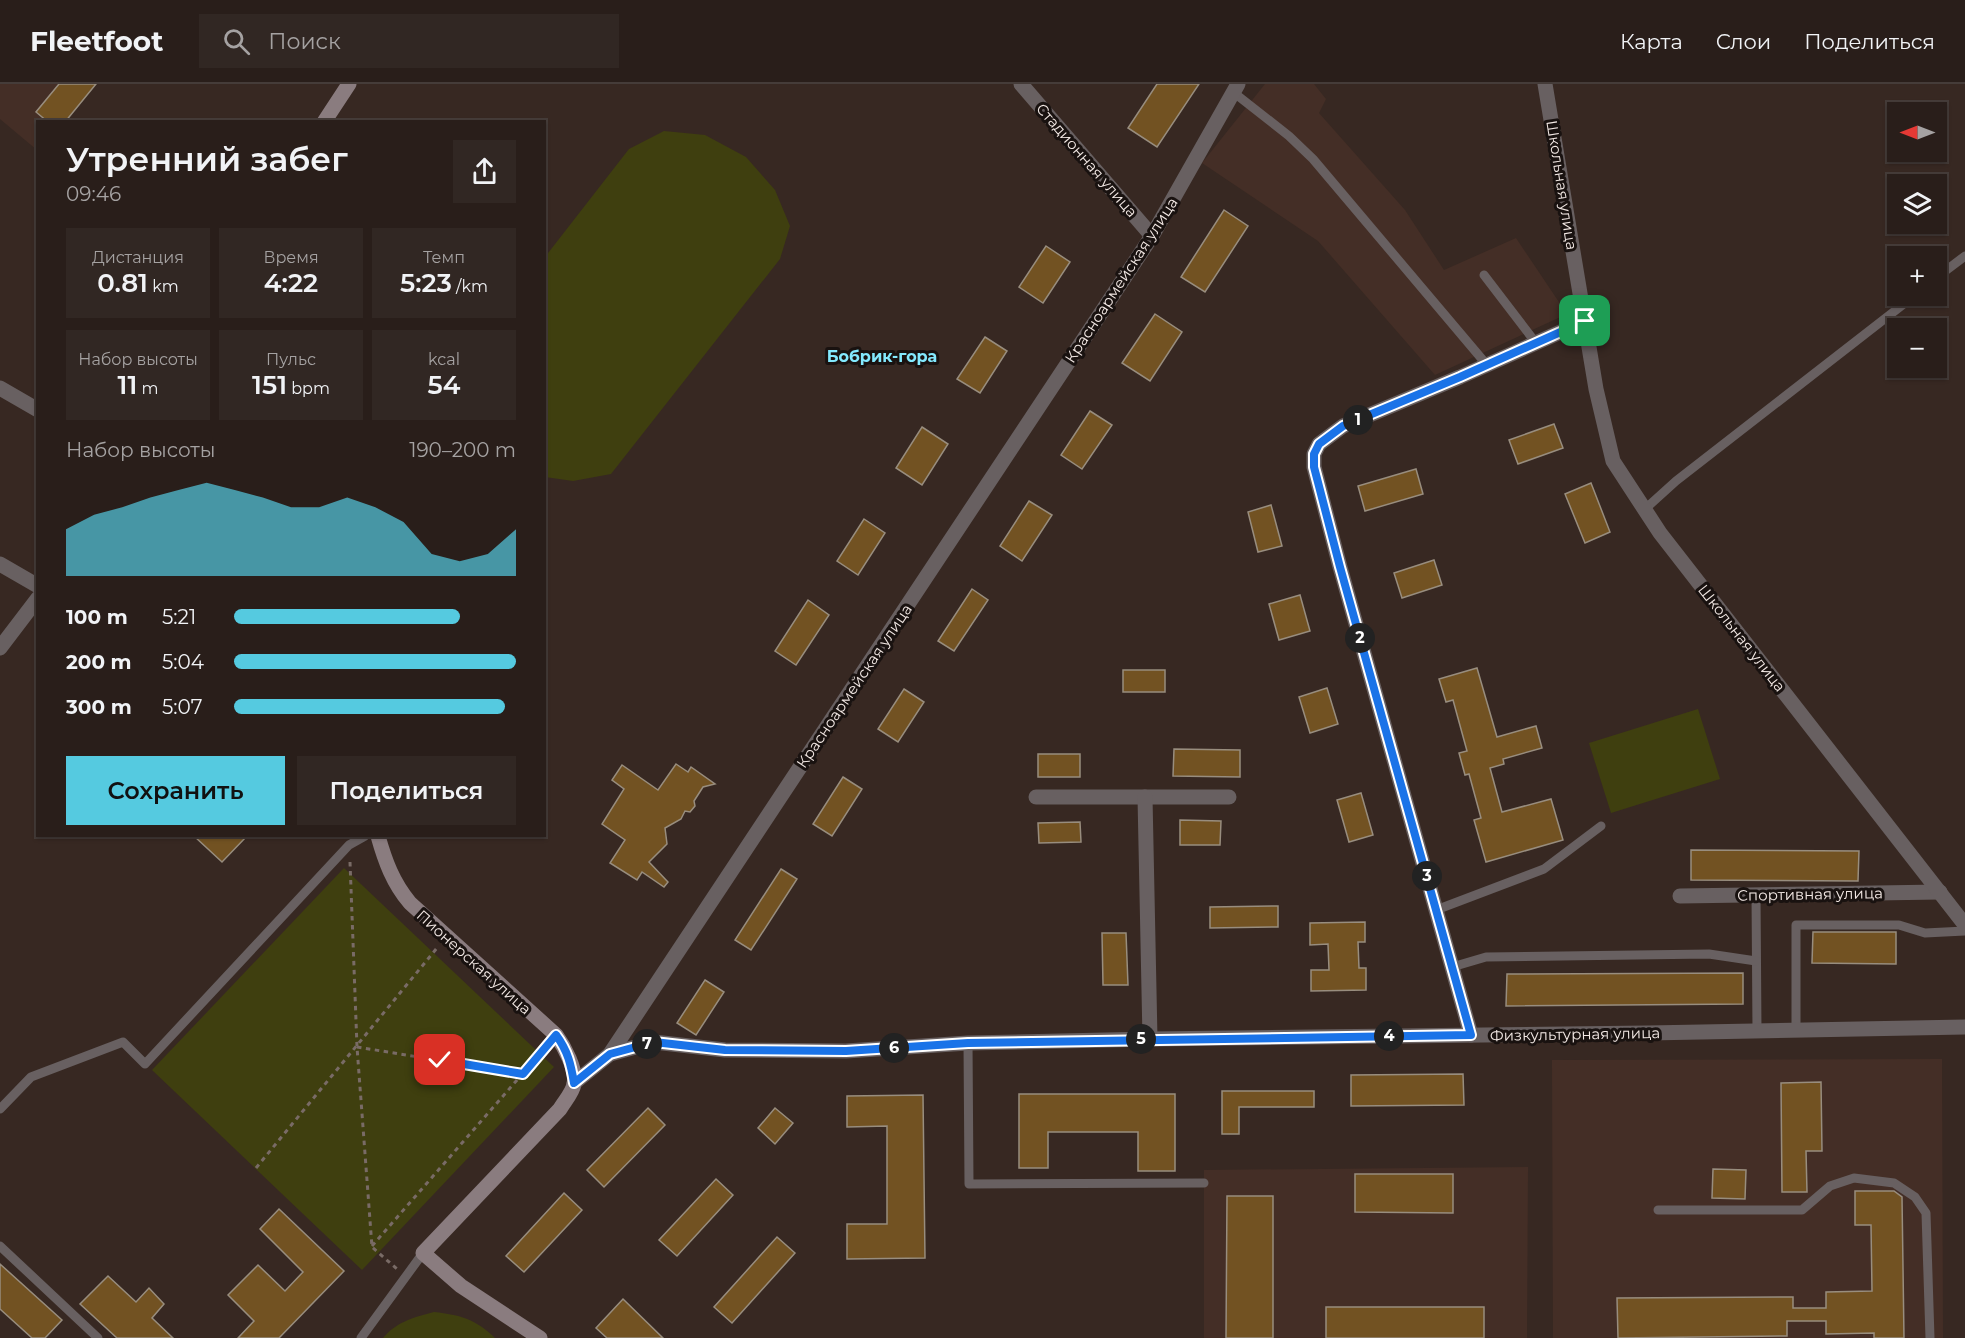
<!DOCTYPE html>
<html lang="ru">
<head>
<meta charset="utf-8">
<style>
	:root { --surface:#291e1a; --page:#312723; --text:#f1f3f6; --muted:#a5a2a2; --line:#453c39; --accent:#55cae0 }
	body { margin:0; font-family:Montserrat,sans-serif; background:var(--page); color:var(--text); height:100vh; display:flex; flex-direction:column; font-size:22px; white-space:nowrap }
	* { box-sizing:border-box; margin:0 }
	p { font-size:20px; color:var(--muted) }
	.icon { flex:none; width:33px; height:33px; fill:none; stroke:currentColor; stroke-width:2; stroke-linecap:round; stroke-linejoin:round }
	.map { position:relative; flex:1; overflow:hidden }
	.details { position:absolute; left:36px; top:36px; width:510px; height:717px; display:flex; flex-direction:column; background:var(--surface); border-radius:0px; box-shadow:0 2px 4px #0004,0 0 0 2px var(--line) }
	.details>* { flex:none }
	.needle { width:39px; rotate:270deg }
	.tools { position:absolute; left:1887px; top:18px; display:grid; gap:12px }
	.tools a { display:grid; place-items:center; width:60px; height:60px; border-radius:0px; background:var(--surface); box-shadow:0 2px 4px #0004,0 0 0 2px var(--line); font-size:30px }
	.pin { position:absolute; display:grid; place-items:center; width:51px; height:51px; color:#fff; margin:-26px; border-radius:12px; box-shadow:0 3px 9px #0006 }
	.km { position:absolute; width:30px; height:30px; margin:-15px; border-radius:50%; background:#222; color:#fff; font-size:16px; line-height:30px; text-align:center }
	.round { display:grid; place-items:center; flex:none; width:63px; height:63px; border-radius:0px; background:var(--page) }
	.headline { display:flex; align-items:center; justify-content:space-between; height:102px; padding:0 30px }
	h1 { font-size:33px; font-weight:600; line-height:45px }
	.figures { display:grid; grid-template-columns:repeat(3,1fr); gap:9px; height:102px; padding:6px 30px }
	.figures div { display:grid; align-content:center; border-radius:0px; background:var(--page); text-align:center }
	.figures b { font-size:26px; font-weight:600 }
	.figures small { font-size:16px; font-weight:400 }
	.figures p { font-size:16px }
	.chart { height:168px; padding:12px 30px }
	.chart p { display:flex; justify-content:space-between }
	.chart svg { width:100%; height:108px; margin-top:6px; fill:var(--accent); opacity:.7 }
	.primary-button { display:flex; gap:12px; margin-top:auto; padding:12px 30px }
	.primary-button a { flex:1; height:69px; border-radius:0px; background:var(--accent); color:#111; font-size:24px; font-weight:600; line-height:69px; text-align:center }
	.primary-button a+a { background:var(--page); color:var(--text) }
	ul { padding:0 30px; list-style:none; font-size:20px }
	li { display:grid; grid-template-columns:96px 72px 1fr; align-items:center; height:45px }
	li i { height:15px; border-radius:8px; background:var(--accent) }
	header { display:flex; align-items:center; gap:36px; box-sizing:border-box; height:84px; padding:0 30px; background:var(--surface); border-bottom:2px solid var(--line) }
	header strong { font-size:28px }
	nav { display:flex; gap:33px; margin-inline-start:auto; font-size:21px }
	.search { width:420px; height:54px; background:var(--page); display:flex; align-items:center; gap:15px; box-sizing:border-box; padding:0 21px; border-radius:0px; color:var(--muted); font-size:22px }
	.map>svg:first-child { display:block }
	.built { fill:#442e26 }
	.green { fill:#3f3f0f }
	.building { fill:#725222; stroke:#988d7e; stroke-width:1.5 }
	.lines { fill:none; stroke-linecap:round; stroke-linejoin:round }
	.path { stroke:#796b66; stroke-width:3; stroke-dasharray:4.5 4.5; stroke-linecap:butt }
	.service { stroke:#686061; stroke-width:9 }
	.minor { stroke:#686061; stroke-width:15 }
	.tertiary { stroke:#686061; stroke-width:15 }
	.secondary { stroke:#8a7c7f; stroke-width:15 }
	.route-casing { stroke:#fff; stroke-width:12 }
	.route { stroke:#1a73e8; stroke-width:8 }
	.labels { text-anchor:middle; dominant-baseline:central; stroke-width:6; stroke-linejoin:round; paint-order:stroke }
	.street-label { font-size:15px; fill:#f3e9e5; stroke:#191210 }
	.neighbourhood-label { font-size:16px; font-weight:bold; fill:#83e9fe; stroke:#191210 }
</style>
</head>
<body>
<header>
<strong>Fleetfoot</strong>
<div class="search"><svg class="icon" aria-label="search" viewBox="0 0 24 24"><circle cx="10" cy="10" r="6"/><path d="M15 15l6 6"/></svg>Поиск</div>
<nav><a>Карта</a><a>Слои</a><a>Поделиться</a></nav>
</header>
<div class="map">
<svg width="1965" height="1254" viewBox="0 0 1965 1254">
	<rect width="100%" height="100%" fill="#372822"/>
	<!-- built -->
	<g class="built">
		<path d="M0 0H96L65 37 38 38 37 66 0 35Z"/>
		<path d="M1265 0H1314L1326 15 1319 29 1405 126 1444 186 1516 154 1567 230 1435 291 1318 157 1202 79Z"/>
		<path d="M1942 975 1943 1254H1553L1552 976Z"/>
		<path d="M1528 1083 1527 1254H1204V1086Z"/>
	</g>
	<!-- green -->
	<g class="green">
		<path d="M664 47 705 51 746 73 775 106 790 142 780 175 611 390 573 397 545 393V173L629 65Z"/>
		<path d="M1698 625 1720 695 1611 729 1589 659Z"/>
		<path d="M344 784 554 983 362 1186 152 986Z"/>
		<path d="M434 1228C461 1231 475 1235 495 1254H383C396 1238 414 1233 434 1228Z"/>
	</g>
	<!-- building -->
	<g class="building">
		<path d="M59 0H96L65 38H48L36 28Z"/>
		<path d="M1157 0H1199L1157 63 1128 44Z"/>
		<path d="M1224 126 1248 142 1205 208 1181 193Z"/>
		<path d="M1046 162 1070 178 1043 219 1019 203Z"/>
		<path d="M1155 230 1182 248 1150 297 1122 279Z"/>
		<path d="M985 253 1007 267 980 309 957 295Z"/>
		<path d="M1090 327 1112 341 1082 385 1061 371Z"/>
		<path d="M1554 340 1563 364 1518 380 1509 356Z"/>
		<path d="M922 343 948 360 922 401 896 384Z"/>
		<path d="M1416 385 1423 410 1365 427 1358 402Z"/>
		<path d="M1591 399 1610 448 1585 459 1565 410Z"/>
		<path d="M1029 417 1052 431 1022 477 1000 462Z"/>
		<path d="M1271 421 1282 462 1258 468 1248 428Z"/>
		<path d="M864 435 885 449 858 491 837 477Z"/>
		<path d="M1434 476 1442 501 1402 514 1394 489Z"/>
		<path d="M972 505 988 516 954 567 938 557Z"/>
		<path d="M1300 511 1310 547 1279 556 1269 520Z"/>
		<path d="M808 516 829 531 796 581 775 567Z"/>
		<path d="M1477 584 1497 653 1536 642 1542 664 1503 675 1504 680 1490 684 1502 728 1551 715 1563 756 1486 778 1474 736 1481 734 1469 690 1465 691 1459 669 1467 667 1453 616 1446 618 1439 595Z"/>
		<rect x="1123" y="586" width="42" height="22"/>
		<path d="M1327 604 1338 640 1310 649 1299 613Z"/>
		<path d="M904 605 924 618 898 658 878 645Z"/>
		<path d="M1174 665 1240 666V693L1173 692Z"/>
		<rect x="1038" y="670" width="42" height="23"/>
		<path d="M676 680 688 688 691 683 715 700 703 703 694 717 695 722 690 728 685 727 681 735 665 744 667 760 649 778 668 798 664 803 642 788 637 796 610 779 625 756 602 740 624 705 612 696 622 681 658 706Z"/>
		<path d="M843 693 862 705 832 752 813 740Z"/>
		<path d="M1361 709 1373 751 1349 758 1337 716Z"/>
		<path d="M1180 736 1221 737 1220 761H1180Z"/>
		<path d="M1080 738 1081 758 1039 759 1038 739Z"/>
		<path d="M194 752H247L222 778Z"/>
		<path d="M1691 766 1859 767 1858 797 1691 796Z"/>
		<path d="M781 785 797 795 751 866 735 856Z"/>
		<path d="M1278 822V843L1210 844V823Z"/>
		<path d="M1365 838V858H1358L1359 884H1366V906L1311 907V886H1329L1328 860 1310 861V839Z"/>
		<path d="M1813 848H1896V880L1812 879Z"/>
		<path d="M1102 849H1126L1128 901H1103Z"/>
		<path d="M1743 889V920L1506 922 1507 890Z"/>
		<path d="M705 896 724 908 696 951 677 939Z"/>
		<path d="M1463 990 1464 1021 1351 1022V991Z"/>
		<path d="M1821 998 1822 1067H1806L1807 1108H1782L1781 999Z"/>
		<path d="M1222 1007H1314V1023H1239V1050H1222Z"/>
		<path d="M1019 1010H1175V1087H1138V1048H1048V1084H1019Z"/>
		<path d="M923 1011 925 1174 847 1175V1140H887V1042L847 1043V1012Z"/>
		<path d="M648 1024 665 1041 604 1103 587 1086Z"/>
		<path d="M775 1024 793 1039 775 1060 758 1044Z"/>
		<path d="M1713 1085 1746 1086 1745 1115 1712 1114Z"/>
		<path d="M1355 1090H1453V1129L1355 1128Z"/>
		<path d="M716 1095 733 1111 677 1172 659 1156Z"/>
		<path d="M1855 1107H1894L1902 1113 1904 1254H1874V1249L1826 1250V1237H1787V1252L1618 1254 1617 1214 1793 1213V1224H1826V1208L1872 1207 1871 1141H1855Z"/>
		<path d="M564 1109 582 1126 524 1188 506 1172Z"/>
		<path d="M1227 1112H1273V1254H1226Z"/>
		<path d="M279 1125 344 1187 279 1254H238L254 1237 228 1211 258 1181 285 1207 303 1188 260 1145Z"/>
		<path d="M777 1153 795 1169 732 1239 714 1223Z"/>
		<path d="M0 1180 62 1236 45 1254H32L0 1225Z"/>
		<path d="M108 1192 136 1218 149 1204 164 1220 152 1234 173 1254H117L80 1220Z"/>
		<path d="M623 1215 663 1254H607L596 1244Z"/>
		<rect x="1326" y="1223" width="158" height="31"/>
	</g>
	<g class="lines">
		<!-- path -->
		<g class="path">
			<path d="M350 778 357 963 372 1163 397 1185"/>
			<path d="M357 963 523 990"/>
			<path d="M256 1084 437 864"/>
			<path d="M372 1162 545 964"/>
		</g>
		<!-- service -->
		<g class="service">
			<path d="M1233 8 1289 52 1313 75 1487 281"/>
			<path d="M1484 191 1536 259"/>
			<path d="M1936 194 1965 172"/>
			<path d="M1645 425 1676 397 1914 212"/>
			<path d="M1756 811 1757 947"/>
			<path d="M1436 826 1544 785 1601 742"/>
			<path d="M1452 883 1486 873 1709 870 1756 877"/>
			<path d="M1796 946V841H1899L1925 849 1965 847"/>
			<path d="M968 959 969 1100 1204 1099"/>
			<path d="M0 1025 31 993 123 958 145 980 349 761 365 752"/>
			<path d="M1658 1126H1802L1830 1102 1854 1094 1894 1099 1915 1113 1926 1129 1930 1254"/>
			<path d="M0 1162 98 1254"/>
			<path d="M361 1254 423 1169"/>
		</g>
		<!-- minor -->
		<g class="minor">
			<path d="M1021 0 1152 152"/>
			<path d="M0 304 38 326"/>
			<path d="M0 480 38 502"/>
			<path d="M0 564 38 514"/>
			<path d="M1036 713H1229"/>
			<path d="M1145 713 1150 955"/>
			<path d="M1680 812 1940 808"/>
			<path d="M1471 951 1340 483 1314 383V370L1319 360 1343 342 1460 293 1585 237"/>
			<path d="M610 970 654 958 725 966 846 967 968 959 1150 955 1648 949 1965 943"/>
			<path d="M574 999 610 970 1152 152 1238 0"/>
		</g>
		<!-- tertiary -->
		<path class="tertiary" d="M1545 0 1596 305 1613 377 1660 449 1965 841"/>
		<!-- secondary -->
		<g class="secondary">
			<path d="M324 38 349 0"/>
			<path d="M378 752C385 777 393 799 410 819L556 951C564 962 577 986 574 1000 573 1008 564 1018 560 1025L423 1169 461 1202 540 1254"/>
		</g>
	</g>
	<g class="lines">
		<!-- route casing -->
		<g class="route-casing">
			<path id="route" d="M440 976 523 990 556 951C568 967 571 981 574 999L610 970 654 958 725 966 846 967 968 959 1471 951 1340 483 1314 383V370L1319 360 1343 342 1460 293 1585 237"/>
		</g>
		<!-- route -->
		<use href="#route" class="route"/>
	</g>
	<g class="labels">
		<!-- street labels -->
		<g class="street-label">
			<text transform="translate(1087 76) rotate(49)">Стадионная улица</text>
			<text transform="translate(1562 101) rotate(81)">Школьная улица</text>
			<text transform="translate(1121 196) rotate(-57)">Красноармейская улица</text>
			<text transform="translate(1742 554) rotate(52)">Школьная улица</text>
			<text transform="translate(854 602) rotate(-56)">Красноармейская улица</text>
			<text transform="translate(1810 810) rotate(-1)">Спортивная улица</text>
			<text transform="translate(474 878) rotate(42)">Пионерская улица</text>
			<text transform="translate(1575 950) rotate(-1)">Физкультурная улица</text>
		</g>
		<!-- neighbourhood labels -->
		<g class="neighbourhood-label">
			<text x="882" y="272">Бобрик-гора</text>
		</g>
	</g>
</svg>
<div class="tools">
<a><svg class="needle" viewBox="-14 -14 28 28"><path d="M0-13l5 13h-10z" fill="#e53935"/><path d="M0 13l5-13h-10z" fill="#a5a2a2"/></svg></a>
<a><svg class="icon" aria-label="layers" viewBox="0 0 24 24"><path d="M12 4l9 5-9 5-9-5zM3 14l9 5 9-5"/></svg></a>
<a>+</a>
<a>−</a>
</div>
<div class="pin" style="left:1585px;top:237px;background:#1e9e55"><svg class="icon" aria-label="arrive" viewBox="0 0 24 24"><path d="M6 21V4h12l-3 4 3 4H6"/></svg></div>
<div class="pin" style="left:440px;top:976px;background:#d93025"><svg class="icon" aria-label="check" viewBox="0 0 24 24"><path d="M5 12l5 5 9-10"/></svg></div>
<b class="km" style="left:1358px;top:336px">1</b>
<b class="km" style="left:1360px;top:554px">2</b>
<b class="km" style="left:1427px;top:792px">3</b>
<b class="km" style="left:1389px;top:952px">4</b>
<b class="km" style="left:1141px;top:955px">5</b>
<b class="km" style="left:894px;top:964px">6</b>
<b class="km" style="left:647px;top:960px">7</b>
<section class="details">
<div class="headline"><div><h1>Утренний забег</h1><p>09:46</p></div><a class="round"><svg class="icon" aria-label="share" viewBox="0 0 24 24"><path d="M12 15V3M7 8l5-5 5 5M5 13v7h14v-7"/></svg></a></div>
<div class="figures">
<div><p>Дистанция</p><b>0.81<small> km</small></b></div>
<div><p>Время</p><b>4:22</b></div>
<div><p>Темп</p><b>5:23<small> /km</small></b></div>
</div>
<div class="figures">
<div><p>Набор высоты</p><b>11<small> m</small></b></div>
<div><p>Пульс</p><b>151<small> bpm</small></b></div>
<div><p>kcal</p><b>54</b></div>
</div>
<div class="chart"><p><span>Набор высоты</span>190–200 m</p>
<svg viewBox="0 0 160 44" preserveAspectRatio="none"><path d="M0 44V25L10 19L20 16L30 12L40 9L50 6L60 9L70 12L80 16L90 16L100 12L110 16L120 22L130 35L140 38L150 35L160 25V44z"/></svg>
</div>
<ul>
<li><b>100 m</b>5:21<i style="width:80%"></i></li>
<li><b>200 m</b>5:04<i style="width:100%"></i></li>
<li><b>300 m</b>5:07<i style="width:96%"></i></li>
</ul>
<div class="primary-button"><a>Сохранить</a><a>Поделиться</a></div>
</section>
</div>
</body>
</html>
